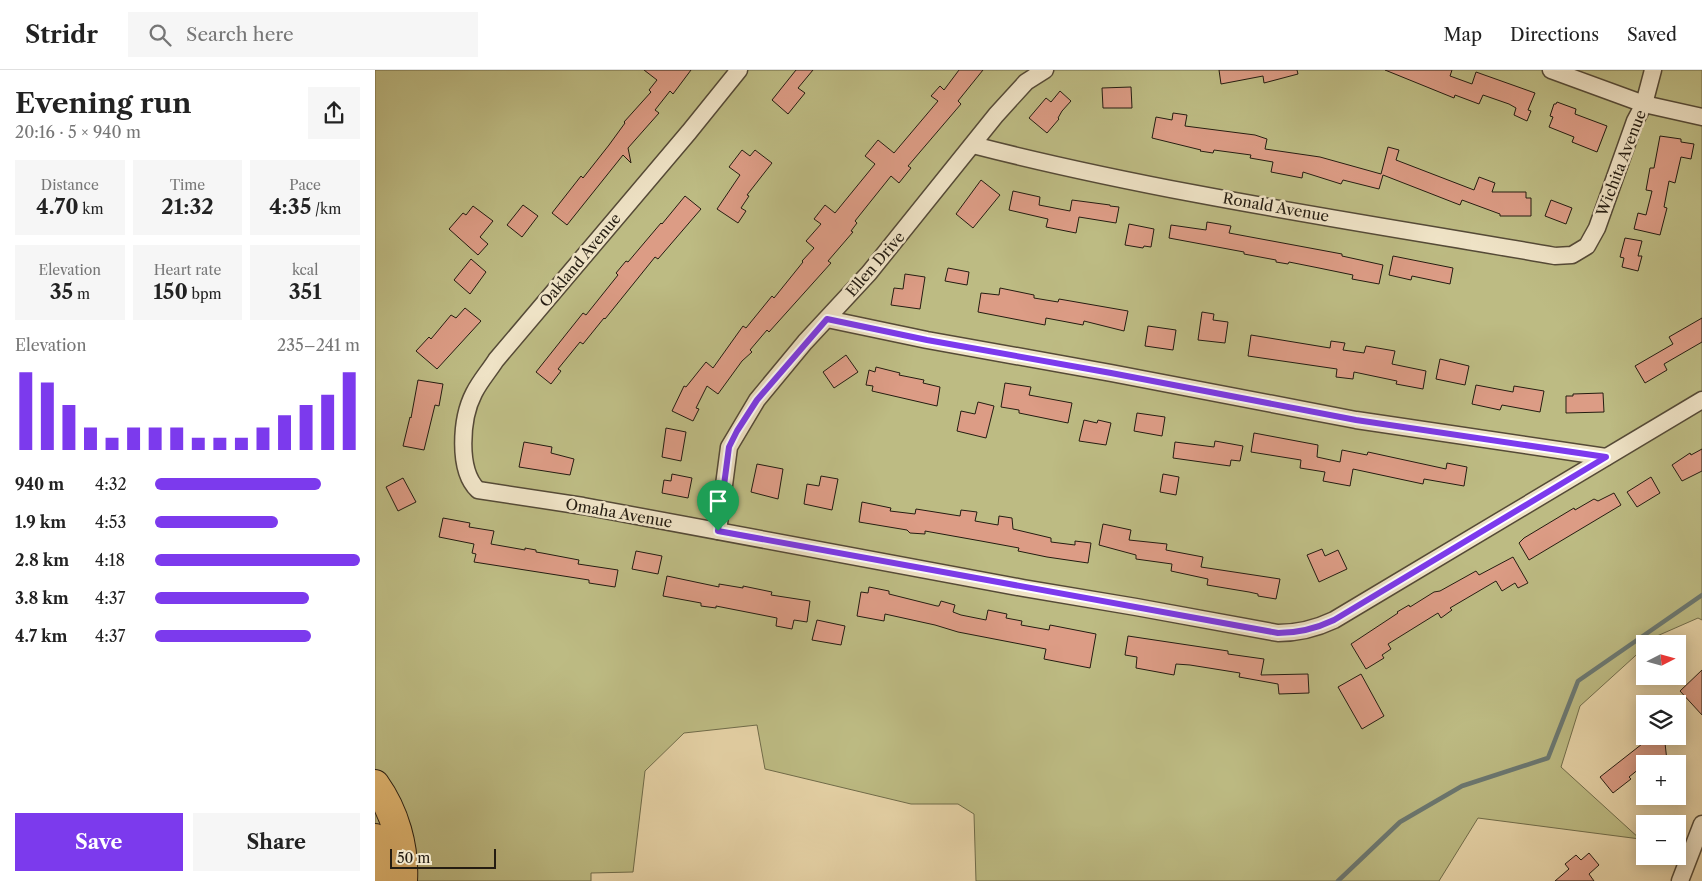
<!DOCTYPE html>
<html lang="en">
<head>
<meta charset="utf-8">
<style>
	:root { --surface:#fff; --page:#f6f6f6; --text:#222; --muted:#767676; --line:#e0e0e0; --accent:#7c3aed }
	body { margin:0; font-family:"Libre Caslon Text",serif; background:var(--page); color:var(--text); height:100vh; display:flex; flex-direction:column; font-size:19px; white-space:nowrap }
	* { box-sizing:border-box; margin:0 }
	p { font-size:16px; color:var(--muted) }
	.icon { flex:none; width:28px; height:28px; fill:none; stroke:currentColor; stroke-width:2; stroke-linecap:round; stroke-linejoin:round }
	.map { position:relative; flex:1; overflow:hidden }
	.drawer { display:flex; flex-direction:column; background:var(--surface); width:375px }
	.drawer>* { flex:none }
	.needle { width:32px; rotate:84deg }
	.fabs { position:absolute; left:1261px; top:565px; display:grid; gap:10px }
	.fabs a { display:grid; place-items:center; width:50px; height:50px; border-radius:0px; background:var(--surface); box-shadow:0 2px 12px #0003; font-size:25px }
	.scale { position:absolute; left:15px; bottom:12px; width:106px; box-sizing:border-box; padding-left:5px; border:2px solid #241c11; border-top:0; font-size:14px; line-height:18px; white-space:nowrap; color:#241c11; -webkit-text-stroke:4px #efe3c6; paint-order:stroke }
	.pin { position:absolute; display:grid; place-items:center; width:42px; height:42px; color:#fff; margin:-51px -21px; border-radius:50% 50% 50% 0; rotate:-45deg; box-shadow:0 0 5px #0007 }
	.pin .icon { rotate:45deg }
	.round { display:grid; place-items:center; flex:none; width:52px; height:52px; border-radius:0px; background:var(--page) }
	.headline { display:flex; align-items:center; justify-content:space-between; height:85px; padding:0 15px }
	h1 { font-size:28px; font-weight:800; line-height:38px }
	.metrics { display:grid; grid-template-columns:repeat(3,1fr); gap:8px; height:85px; padding:5px 15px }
	.metrics div { display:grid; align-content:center; border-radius:0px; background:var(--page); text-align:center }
	.metrics b { font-size:21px; font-weight:800 }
	.metrics small { font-size:14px; font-weight:400 }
	.metrics p { font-size:14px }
	.chart { height:140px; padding:10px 15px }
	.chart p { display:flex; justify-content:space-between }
	.chart svg { width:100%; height:90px; margin-top:5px; stroke:var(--accent); stroke-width:6 }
	.action { display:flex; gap:10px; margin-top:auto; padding:10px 15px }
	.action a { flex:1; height:58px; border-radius:0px; background:var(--accent); color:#fff; font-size:20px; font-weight:800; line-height:58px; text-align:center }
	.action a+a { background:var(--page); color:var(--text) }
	ul { padding:0 15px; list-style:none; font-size:16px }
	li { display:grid; grid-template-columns:80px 60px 1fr; align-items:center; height:38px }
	li i { height:12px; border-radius:6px; background:var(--accent) }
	header { display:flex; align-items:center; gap:30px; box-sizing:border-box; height:70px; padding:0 25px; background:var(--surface); border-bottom:1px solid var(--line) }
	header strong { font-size:24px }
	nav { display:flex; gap:28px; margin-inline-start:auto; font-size:18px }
	.search { width:350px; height:45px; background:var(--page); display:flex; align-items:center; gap:12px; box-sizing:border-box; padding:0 18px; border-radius:0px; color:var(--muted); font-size:19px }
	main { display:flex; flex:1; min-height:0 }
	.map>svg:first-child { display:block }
	.green { fill:#bdbb83; stroke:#706c4a }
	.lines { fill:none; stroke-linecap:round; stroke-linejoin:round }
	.stream { stroke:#6b7872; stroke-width:4.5 }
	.building { fill:#dc9c85; stroke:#241c11 }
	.street-casing { stroke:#554a37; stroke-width:19 }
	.highway-casing { stroke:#241c11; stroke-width:30 }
	.street { stroke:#efe3c6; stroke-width:16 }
	.highway { stroke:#e4ba74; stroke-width:28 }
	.route-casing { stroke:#fff; stroke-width:10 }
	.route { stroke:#7c3aed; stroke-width:6 }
	.labels { text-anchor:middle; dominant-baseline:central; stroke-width:5; stroke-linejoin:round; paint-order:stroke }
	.street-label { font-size:15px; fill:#241c11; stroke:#efe3c6 }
</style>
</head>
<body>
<header>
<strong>Stridr</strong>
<div class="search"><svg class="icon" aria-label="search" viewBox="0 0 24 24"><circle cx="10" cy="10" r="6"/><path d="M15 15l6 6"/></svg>Search here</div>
<nav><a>Map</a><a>Directions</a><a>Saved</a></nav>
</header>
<main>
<section class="drawer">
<div class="headline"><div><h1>Evening run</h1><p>20:16 · 5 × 940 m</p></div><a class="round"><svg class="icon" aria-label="share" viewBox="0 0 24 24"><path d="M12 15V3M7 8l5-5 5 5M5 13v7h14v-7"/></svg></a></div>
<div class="metrics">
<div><p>Distance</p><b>4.70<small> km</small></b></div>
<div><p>Time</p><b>21:32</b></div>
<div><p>Pace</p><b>4:35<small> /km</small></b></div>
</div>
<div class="metrics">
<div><p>Elevation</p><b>35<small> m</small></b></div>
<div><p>Heart rate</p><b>150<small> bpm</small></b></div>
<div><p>kcal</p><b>351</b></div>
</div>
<div class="chart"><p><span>Elevation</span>235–241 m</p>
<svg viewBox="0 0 160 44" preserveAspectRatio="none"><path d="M5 44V6M15 44V11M25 44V22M35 44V33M45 44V38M55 44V33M65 44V33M75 44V33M85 44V38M95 44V38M105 44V38M115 44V33M125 44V27M135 44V22M145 44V17M155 44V6"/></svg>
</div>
<ul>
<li><b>940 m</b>4:32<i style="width:81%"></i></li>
<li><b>1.9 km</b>4:53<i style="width:60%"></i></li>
<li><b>2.8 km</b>4:18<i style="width:100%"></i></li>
<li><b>3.8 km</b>4:37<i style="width:75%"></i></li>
<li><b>4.7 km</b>4:37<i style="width:76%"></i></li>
</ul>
<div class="action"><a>Save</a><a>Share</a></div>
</section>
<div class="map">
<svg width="1327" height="811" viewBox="0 0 1327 811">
	<rect width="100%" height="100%" fill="#e7d4a8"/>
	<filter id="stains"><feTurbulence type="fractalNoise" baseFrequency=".004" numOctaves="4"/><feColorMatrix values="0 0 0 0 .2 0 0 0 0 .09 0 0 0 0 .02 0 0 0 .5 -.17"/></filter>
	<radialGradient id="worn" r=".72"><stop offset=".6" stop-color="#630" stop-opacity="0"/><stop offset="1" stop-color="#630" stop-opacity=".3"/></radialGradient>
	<!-- green -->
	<path class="green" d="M0 0H1327V550L1323 548 1282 566 1274 574H1270V577L1205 636 1186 697 1265 769 1103 748 1064 811H601L599 744 583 734H536L390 699 382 655 309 663 270 701 258 802 216 803V811H0Z"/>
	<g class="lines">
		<!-- stream -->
		<path class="stream" d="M963 811 1025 752 1087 716 1173 688 1203 611 1327 525"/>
	</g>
	<!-- building -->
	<g class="building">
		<path d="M269 0H316L298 24 295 21 280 40 284 43 253 78 256 93 248 85 192 155 177 143 206 106 208 108 234 75 250 53 249 52 276 22 274 20 282 10Z"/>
		<path d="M421 0H438L423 18 430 23 413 44 397 30Z"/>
		<path d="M584 0H608L583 31 586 34 533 96 536 98 524 113 516 106 480 151 482 153 476 161 478 162 453 191 456 193 394 262 392 260 375 280 377 282 367 291 343 324 332 316 321 338 324 339 318 351 297 341 309 316 311 317 331 292 338 298 368 256 371 258 397 226 399 228 428 192 427 191 439 178 431 171 446 154 439 149 450 135 460 143 500 94 490 86 503 70 519 83 563 31 556 26 565 16 569 20Z"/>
		<path d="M844 0H922L923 4 889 13 888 6 846 14Z"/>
		<path d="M1010 0H1077L1075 6 1097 14 1101 2 1160 23 1153 40 1156 41 1152 51 1139 45 1141 38 1134 34 1108 25 1104 34 1080 25 1079 28Z"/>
		<path d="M756 17 757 38H728L727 18Z"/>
		<path d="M685 21 696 31 687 41 683 48 684 49 672 63 654 48 671 28 676 32Z"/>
		<path d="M1182 32 1201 39 1200 44 1232 56 1222 82 1197 72 1199 67 1174 57 1178 47 1175 46 1179 34H1181Z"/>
		<path d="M798 43 812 45 810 56 880 65 892 69 890 79 945 87 1006 104 1013 77 1024 80 1021 90 1099 120 1104 107 1120 113 1117 122H1151V128H1156V146H1125V144L1087 130 1085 135 1008 105 1004 119 968 110 966 114 928 102 927 108 896 102 898 92 875 88 876 85 839 80 838 83 825 81 826 80 777 68 781 47 797 50Z"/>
		<path d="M1285 66 1306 69V72L1319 74 1316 89 1306 87 1300 113 1294 111 1289 137 1292 138 1285 165 1259 159 1263 143 1271 145 1277 121 1271 120 1275 98H1279Z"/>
		<path d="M367 80 375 86 380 80 397 93 372 125 374 126 366 138 371 141 363 153 342 139 365 105 354 97Z"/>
		<path d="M606 110 625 125 598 158 581 144Z"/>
		<path d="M638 121 665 127 664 135 695 141 697 130 735 135V136L744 137 741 153 704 147 701 163 671 157 673 149 634 140Z"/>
		<path d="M310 126 326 139 283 189 280 187 230 249 229 248 208 274 205 272 183 299 186 301 176 314 161 302 208 243 211 245 243 205 241 203 251 191 253 192 286 153 287 154Z"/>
		<path d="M1176 130 1197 138 1191 154 1170 146Z"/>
		<path d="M148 135 163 146 147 167 132 155Z"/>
		<path d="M98 136 118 151 105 167 113 174 103 185 74 159 88 143 91 145Z"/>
		<path d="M832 152 856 156 854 163 967 184V186L1008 195 1004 214 977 209 978 205 944 198 914 192 913 194 901 192V190L869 184V182L794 168 796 155 831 160Z"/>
		<path d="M754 154 779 159 776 177 769 176 768 178 750 175Z"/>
		<path d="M1250 168 1267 171 1263 186H1267L1263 201 1247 197 1249 188 1245 187Z"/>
		<path d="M1018 186 1078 198 1075 214 1037 206 1036 210 1014 205Z"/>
		<path d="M96 189 111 202 95 224 79 210Z"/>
		<path d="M573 198 594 202 592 215 570 211Z"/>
		<path d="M530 204 550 207 545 239 516 235 519 218 528 219Z"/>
		<path d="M625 218 659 225V228L683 232 684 229 753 241 749 261 709 251 708 255 671 248 670 255 603 242 606 223 624 225Z"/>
		<path d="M90 238 106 251 62 299 41 281 54 267 56 269 76 245 81 248Z"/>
		<path d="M827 242 839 244 838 250 853 252 850 273 823 270Z"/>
		<path d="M1327 248V272L1289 294 1292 300 1270 313 1260 296 1298 274 1294 267Z"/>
		<path d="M773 256 801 260 798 280 770 276Z"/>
		<path d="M876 265 955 278 956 271 970 273 968 280 989 283 991 276 1020 281 1017 294 1051 301 1048 319 1021 314 1022 311 979 302 978 309 961 307 962 299 873 286Z"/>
		<path d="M471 285 483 302 459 318 448 302Z"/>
		<path d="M1065 289 1094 296 1090 315 1061 309Z"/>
		<path d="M501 297 525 303 524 305 549 310 548 313 565 317 562 336 497 321 498 316 491 315 494 300 500 302Z"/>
		<path d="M43 310 68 314 64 336 60 335 49 380 28 376 35 347 36 348Z"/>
		<path d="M630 313 656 317 654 325 697 333 693 353 644 343V340L626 337Z"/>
		<path d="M1101 315 1138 322 1139 316 1169 321 1165 342 1127 335 1125 340 1097 334Z"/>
		<path d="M1228 323 1229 342 1191 343V326H1198V324Z"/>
		<path d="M603 332 619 336 611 368 582 361 586 341 600 344Z"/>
		<path d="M762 343 790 347 787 366 759 361Z"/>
		<path d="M709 350 722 353 723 350 736 353 731 375 704 371Z"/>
		<path d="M291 358 311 362 306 391 287 387Z"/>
		<path d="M879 363 943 375 942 387 965 392 967 380 992 385 993 382 1071 399 1072 393 1092 397 1089 416 1049 409 1048 414 978 399 975 416 948 411 950 402 925 398 926 390 876 382Z"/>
		<path d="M840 371 868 376 865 391 856 390 855 396 798 388 800 372 839 377Z"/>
		<path d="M149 372 177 377 176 383 199 389 195 405 144 397Z"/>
		<path d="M1327 379V401L1307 411 1297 395 1315 383 1316 385Z"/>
		<path d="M382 394 408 399 403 429 376 422Z"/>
		<path d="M297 404 317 408 313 428 287 423 289 410 296 411Z"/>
		<path d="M788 404 804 407 801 425 785 422Z"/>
		<path d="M446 406 463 409 457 440 429 434 432 414 444 416Z"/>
		<path d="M1276 407 1285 423 1262 437 1252 422Z"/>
		<path d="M28 408 41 432 23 441 11 417Z"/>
		<path d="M1239 423 1246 435 1154 490 1144 473 1149 468 1199 438 1200 440 1219 429 1223 431Z"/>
		<path d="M487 432 516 438 515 441 540 444 541 439 585 446 586 440 602 442 600 451 623 455 624 446 637 448 638 459 676 468V472L700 475V471L716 473 713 493 672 487 643 481 644 478 606 471 550 461V464L535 463 532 460 484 452Z"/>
		<path d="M68 448 95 453 94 457 119 461 116 474 150 480V478L161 480V482L167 483 204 490 203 494 243 500 240 517 214 513V510L99 492 101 484 97 483 99 474 64 467Z"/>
		<path d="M728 454 756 460 754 470 792 474 791 480 828 487 826 497 905 509 901 529 883 526V524L874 522 832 515 833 509 796 501 797 494 761 489V485L724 475Z"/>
		<path d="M947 479 950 486 963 480 972 499 944 512 932 485Z"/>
		<path d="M261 481 287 486 283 504 257 499Z"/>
		<path d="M1138 487 1153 513 1143 518 1140 513 1127 521 1121 511 1075 538 1077 540 1066 548 1063 543 1013 574 1016 579 1007 585 1009 588 991 599 976 574 1023 543 1022 542 1034 535 1035 537 1059 522 1065 521 1101 501 1104 505Z"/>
		<path d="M292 506 344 517V514L368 518V516L397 522 396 525 435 531 432 552 419 550 417 559 401 556 402 548 341 536V538L326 536V533L288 526Z"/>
		<path d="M494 517 514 521V524L562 536H564L566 531 580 535 578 542 586 545 611 550 613 540 632 544 631 548 647 551 646 555 674 560 675 555 721 564 715 598 669 589 671 579 583 562 560 555 510 544 509 551 482 546 486 522 493 523Z"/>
		<path d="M442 550 470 556 466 575 437 570Z"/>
		<path d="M753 566 853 581V584L889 589 886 605 933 604 934 623 904 624 903 614 864 607 865 603 815 595 801 594 799 605 761 598 762 587 750 585Z"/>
		<path d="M1327 600V645L1305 621Z"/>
		<path d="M986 604 1009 646 987 659 963 617Z"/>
		<path d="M1279 667 1280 674 1290 673 1292 691 1270 694 1254 707 1256 709 1238 723 1225 707 1267 674 1266 668Z"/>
		<path d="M1214 783 1224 795 1214 804 1219 811H1180L1194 799 1190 794 1201 785 1206 790Z"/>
	</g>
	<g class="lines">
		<!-- street casing -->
		<g class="street-casing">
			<g id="street">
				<path d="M364 0 314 62 121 290C114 301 105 311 99 323 86 348 82 400 103 420L208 436 648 518 761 537 903 563C924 563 940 559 959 550L1327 330"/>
				<path d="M1176 0 1269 34 1327 47"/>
				<path d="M598 75C789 124 986 152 1180 186L1197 185 1212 176 1222 158 1260 51 1269 34 1278 0"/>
				<path d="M452 249 552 270 736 303 981 350 1231 387"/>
				<path d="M343 461 354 377 382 330 430 272 494 203 621 45 651 12 670 0"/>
				<path d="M1305 811 1327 754"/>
			</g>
		</g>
		<!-- highway casing -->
		<g class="highway-casing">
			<g id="highway">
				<path d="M0 714C20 742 30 777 28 811"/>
				<path d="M0 768 9 793V811"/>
			</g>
		</g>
		<!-- street -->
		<use href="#street" class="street"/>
		<!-- highway -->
		<use href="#highway" class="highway"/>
	</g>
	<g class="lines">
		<!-- route casing -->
		<g class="route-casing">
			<path id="route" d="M452 249 552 270 736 303 981 350 1231 387 959 550C940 559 924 563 903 563L343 461 354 377 362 361 382 330Z"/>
		</g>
		<!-- route -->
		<use href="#route" class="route"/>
	</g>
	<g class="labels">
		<!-- street labels -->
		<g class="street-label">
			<text transform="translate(1246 93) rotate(-69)">Wichita Avenue</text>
			<text transform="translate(901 137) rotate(10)">Ronald Avenue</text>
			<text transform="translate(205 190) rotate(-50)">Oakland Avenue</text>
			<text transform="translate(500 194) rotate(-49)">Ellen Drive</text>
			<text transform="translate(244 443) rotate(10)">Omaha Avenue</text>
		</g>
	</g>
	<rect width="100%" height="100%" filter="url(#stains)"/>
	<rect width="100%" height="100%" fill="url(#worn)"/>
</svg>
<div class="fabs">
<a><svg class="needle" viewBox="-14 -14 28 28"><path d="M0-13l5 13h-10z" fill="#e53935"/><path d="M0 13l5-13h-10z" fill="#767676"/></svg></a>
<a><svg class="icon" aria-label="layers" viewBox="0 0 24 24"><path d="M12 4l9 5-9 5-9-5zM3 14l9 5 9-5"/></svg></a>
<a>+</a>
<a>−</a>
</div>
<div class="scale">50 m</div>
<div class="pin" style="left:343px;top:461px;background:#1e9e55"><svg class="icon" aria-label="arrive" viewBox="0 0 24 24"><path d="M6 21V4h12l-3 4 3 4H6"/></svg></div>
</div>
</main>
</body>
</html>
